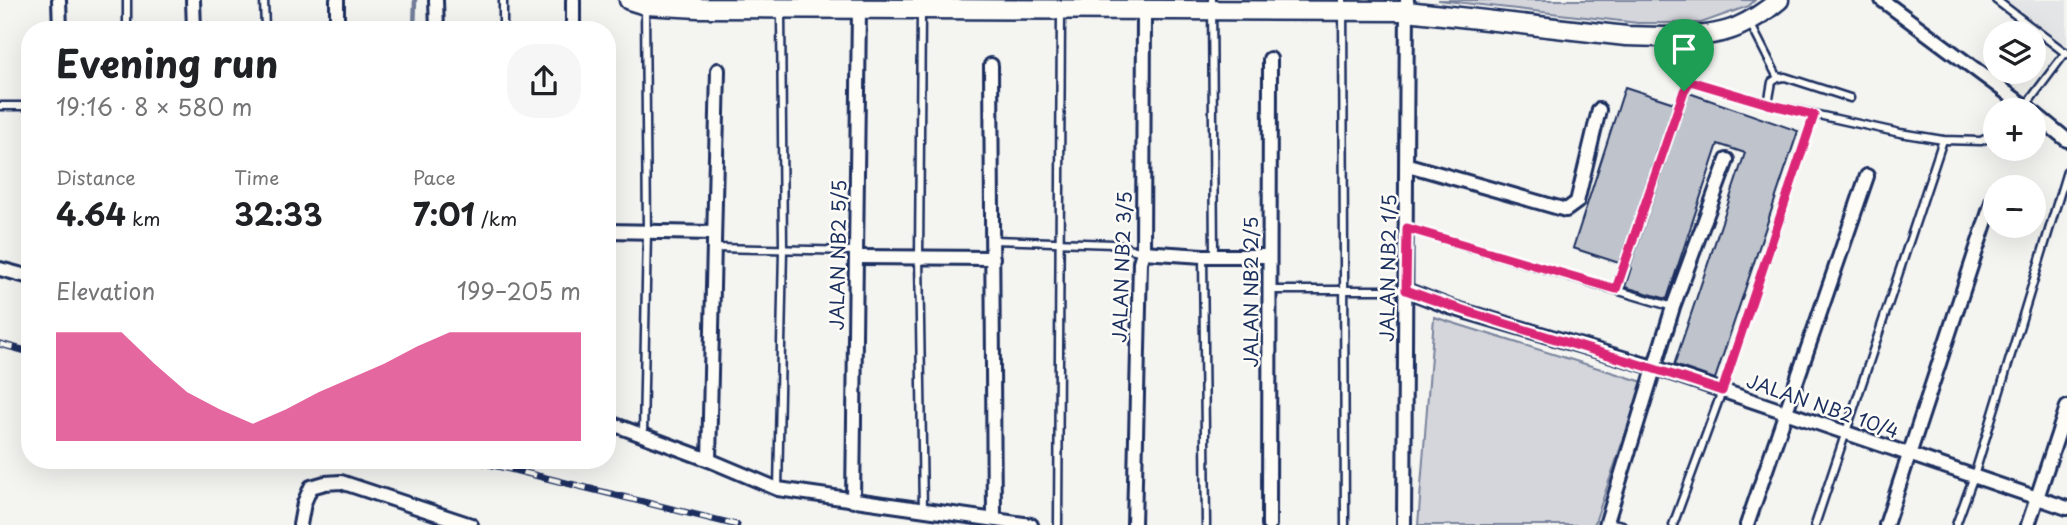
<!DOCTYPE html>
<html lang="en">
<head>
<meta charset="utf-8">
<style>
	:root { --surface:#fff; --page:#f6f6f6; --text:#202124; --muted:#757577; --accent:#db2777 }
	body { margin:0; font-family:"Playpen Sans",sans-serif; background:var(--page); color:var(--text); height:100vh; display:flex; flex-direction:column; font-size:26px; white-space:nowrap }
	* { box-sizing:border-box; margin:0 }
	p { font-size:23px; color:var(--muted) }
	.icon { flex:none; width:38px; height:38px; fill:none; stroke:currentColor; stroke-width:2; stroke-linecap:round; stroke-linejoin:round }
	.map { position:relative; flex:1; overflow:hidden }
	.sheet { position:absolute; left:21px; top:21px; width:595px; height:448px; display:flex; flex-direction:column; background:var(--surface); border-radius:28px; box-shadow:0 7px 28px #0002 }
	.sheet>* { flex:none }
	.tools { position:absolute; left:1983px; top:21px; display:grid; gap:14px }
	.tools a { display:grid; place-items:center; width:63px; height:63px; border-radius:50%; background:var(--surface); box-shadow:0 7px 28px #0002; font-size:35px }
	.pin { position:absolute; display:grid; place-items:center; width:60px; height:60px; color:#fff; margin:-72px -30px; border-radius:50% 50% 50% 0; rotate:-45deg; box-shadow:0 0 7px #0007 }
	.pin .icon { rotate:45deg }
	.round { display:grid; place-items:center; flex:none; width:74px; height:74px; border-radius:28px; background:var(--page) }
	.headline { display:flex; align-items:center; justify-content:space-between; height:119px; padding:0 35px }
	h1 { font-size:38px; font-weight:700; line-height:52px }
	.metrics { display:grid; grid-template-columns:repeat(3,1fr); gap:10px; height:119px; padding:7px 35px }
	.metrics div { display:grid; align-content:center }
	.metrics b { font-size:30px; font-weight:700 }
	.metrics small { font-size:19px; font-weight:400 }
	.metrics p { font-size:19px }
	.chart { height:196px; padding:14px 35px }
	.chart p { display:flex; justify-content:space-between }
	.chart svg { width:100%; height:126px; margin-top:7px; fill:var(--accent); opacity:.7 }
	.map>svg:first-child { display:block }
	.built { fill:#e4e5e6 }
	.green { fill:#d4d6db; stroke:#78829c; stroke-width:2 }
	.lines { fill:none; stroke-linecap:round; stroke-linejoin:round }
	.stream { stroke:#717c98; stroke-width:4.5 }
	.building { fill:#bfc3cc; stroke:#1b2f5e; stroke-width:2 }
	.lane-casing { stroke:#1b2f5e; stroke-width:11 }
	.street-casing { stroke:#1b2f5e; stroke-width:18 }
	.secondary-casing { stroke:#1b2f5e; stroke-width:23 }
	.lane { stroke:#fdfcf7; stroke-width:6 }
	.street { stroke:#fdfcf7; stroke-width:12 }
	.secondary { stroke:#fdfcf7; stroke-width:18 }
	.rail-casing { stroke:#1b2f5e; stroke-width:7 }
	.rail { stroke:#fdfcf7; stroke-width:4.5; stroke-dasharray:13; stroke-linecap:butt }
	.route-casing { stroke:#fff; stroke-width:14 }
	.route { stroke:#db2777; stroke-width:9 }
	.labels { text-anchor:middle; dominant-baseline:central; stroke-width:5; stroke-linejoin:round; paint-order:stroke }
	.street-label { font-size:19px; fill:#1b2f5e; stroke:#fdfcf7 }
</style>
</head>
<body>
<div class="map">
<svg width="2067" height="525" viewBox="0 0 2067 525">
	<rect width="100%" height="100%" fill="#f4f4f1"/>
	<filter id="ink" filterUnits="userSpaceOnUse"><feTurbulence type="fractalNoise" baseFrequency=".0143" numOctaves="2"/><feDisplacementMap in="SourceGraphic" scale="14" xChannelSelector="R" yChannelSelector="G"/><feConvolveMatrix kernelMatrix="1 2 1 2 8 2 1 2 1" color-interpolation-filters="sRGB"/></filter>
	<g filter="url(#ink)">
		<!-- built -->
		<path class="built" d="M2001 0H2067V51L2060 46Z"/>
		<!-- green -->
		<g class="green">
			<path d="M1438 0H1755L1749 6 1701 23H1638Z"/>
			<path d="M1434 317 1643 382 1594 525H1418Z"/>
		</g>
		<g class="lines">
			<!-- stream -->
			<path class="stream" d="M414 30 415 0"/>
		</g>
		<!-- building -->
		<g class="building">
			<path d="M1625 87 1674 103 1619 263 1573 248Z"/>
			<path d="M1689 93 1798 131 1715 379 1674 365 1745 153 1718 144 1667 299 1625 287 1631 268 1630 267Z"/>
		</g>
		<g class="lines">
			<!-- lane casing -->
			<g class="lane-casing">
				<g id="lane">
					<path d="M127 0V30"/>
					<path d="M264 0 265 30"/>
					<path d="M503 0V30"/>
					<path d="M1212 0 1214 256"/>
					<path d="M1343 0 1345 525"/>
					<path d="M1996 0 2067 54"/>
					<path d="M921 12 919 257 923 510"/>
					<path d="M1750 23 1778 78"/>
					<path d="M1768 104 1772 82 1778 78 1785 77 1850 98"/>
					<path d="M0 106H30"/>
					<path d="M2024 108 2066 52"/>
					<path d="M1407 228 1673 307"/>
					<path d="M992 240 1114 244 1142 252"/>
					<path d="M714 248 856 251"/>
					<path d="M1203 256 1206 525"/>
					<path d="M1616 289 1684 91 1690 81 1768 104 1900 133 1943 140 1981 141 1995 134"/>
					<path d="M1269 290H1406"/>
					<path d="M643 435 647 232 645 7"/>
					<path d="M778 489 783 249 781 12"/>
					<path d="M1607 522 1622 525"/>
					<path d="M1058 525 1061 12"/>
					<path d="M1673 525 1722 391 1814 115"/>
					<path d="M1815 525 1943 140"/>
					<path d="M1956 525 1974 476 2067 171"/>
				</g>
			</g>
			<!-- street casing -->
			<g class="street-casing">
				<g id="street">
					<path d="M59 0 60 30"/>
					<path d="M193 0 194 30"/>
					<path d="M337 0V30"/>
					<path d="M436 0 437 30"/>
					<path d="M573 0V30"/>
					<path d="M1882 0 2030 110"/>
					<path d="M991 65 994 519"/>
					<path d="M2034 113 2067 140"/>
					<path d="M1408 165 1566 210 1577 202 1599 110"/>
					<path d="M607 231 714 233"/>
					<path d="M1143 252 1203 256H1269"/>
					<path d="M856 257 993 258"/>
					<path d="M0 269 30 277"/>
					<path d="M1406 290 1450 307 1656 368 2067 508"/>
					<path d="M607 422 709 460 778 489 1031 525"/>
					<path d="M709 460 718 70"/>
					<path d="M853 501 859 9"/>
					<path d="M300 525 304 503 311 487 325 483 341 482 471 525"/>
					<path d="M1134 525 1140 262 1143 252 1144 10"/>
					<path d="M1269 525 1270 59"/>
					<path d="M1404 525 1407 0"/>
					<path d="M1606 525 1673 307 1727 160"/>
					<path d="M1747 525 1867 176"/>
					<path d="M1886 525 1995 193"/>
					<path d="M2028 525 2067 407"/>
				</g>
			</g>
			<!-- secondary casing -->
			<g class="secondary-casing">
				<path id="secondary" d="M629 0 645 5 698 8 1407 11 1626 36C1658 37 1707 40 1737 27 1753 20 1766 11 1779 0"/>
			</g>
			<!-- lane -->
			<use href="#lane" class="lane"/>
			<!-- street -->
			<use href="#street" class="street"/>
			<!-- secondary -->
			<use href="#secondary" class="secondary"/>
			<!-- rail casing -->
			<g class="rail-casing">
				<g id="rail">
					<path d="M0 344 30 352"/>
					<path d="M473 460 737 525"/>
				</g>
			</g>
			<!-- rail -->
			<use href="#rail" class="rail"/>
		</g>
	</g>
	<g class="lines" filter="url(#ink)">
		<!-- route casing -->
		<g class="route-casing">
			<path id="route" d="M1690 81 1768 104 1814 115 1722 391C1618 355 1510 329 1406 290L1407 228 1616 289 1684 91Z"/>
		</g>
		<!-- route -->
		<use href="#route" class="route"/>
	</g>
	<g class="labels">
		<!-- street labels -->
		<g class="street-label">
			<text transform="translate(837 255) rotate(-89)">JALAN NB2 5/5</text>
			<text transform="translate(1121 267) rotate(-88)">JALAN NB2 3/5</text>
			<text transform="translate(1387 268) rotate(-89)">JALAN NB2 1/5</text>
			<text transform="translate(1250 292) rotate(-90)">JALAN NB2 2/5</text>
			<text transform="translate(1823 405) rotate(19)">JALAN NB2 10/4</text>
		</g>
	</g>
</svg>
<div class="tools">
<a><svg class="icon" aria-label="layers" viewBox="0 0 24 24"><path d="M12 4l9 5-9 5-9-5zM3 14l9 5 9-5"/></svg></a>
<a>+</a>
<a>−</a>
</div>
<div class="pin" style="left:1684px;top:91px;background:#1e9e55"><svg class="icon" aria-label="arrive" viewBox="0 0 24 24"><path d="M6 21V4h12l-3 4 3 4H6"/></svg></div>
<section class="sheet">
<div class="headline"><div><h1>Evening run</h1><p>19:16 · 8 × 580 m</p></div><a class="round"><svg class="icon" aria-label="share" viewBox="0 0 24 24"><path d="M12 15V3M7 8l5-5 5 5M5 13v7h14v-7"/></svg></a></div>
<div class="metrics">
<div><p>Distance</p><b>4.64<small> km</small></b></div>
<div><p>Time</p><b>32:33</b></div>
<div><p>Pace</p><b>7:01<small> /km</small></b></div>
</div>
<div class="chart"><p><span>Elevation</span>199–205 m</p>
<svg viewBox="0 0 160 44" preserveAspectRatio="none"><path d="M0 44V6L10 6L20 6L30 17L40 27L50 33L60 38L70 33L80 27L90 22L100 17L110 11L120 6L130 6L140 6L150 6L160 6V44z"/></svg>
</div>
</section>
</div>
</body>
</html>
